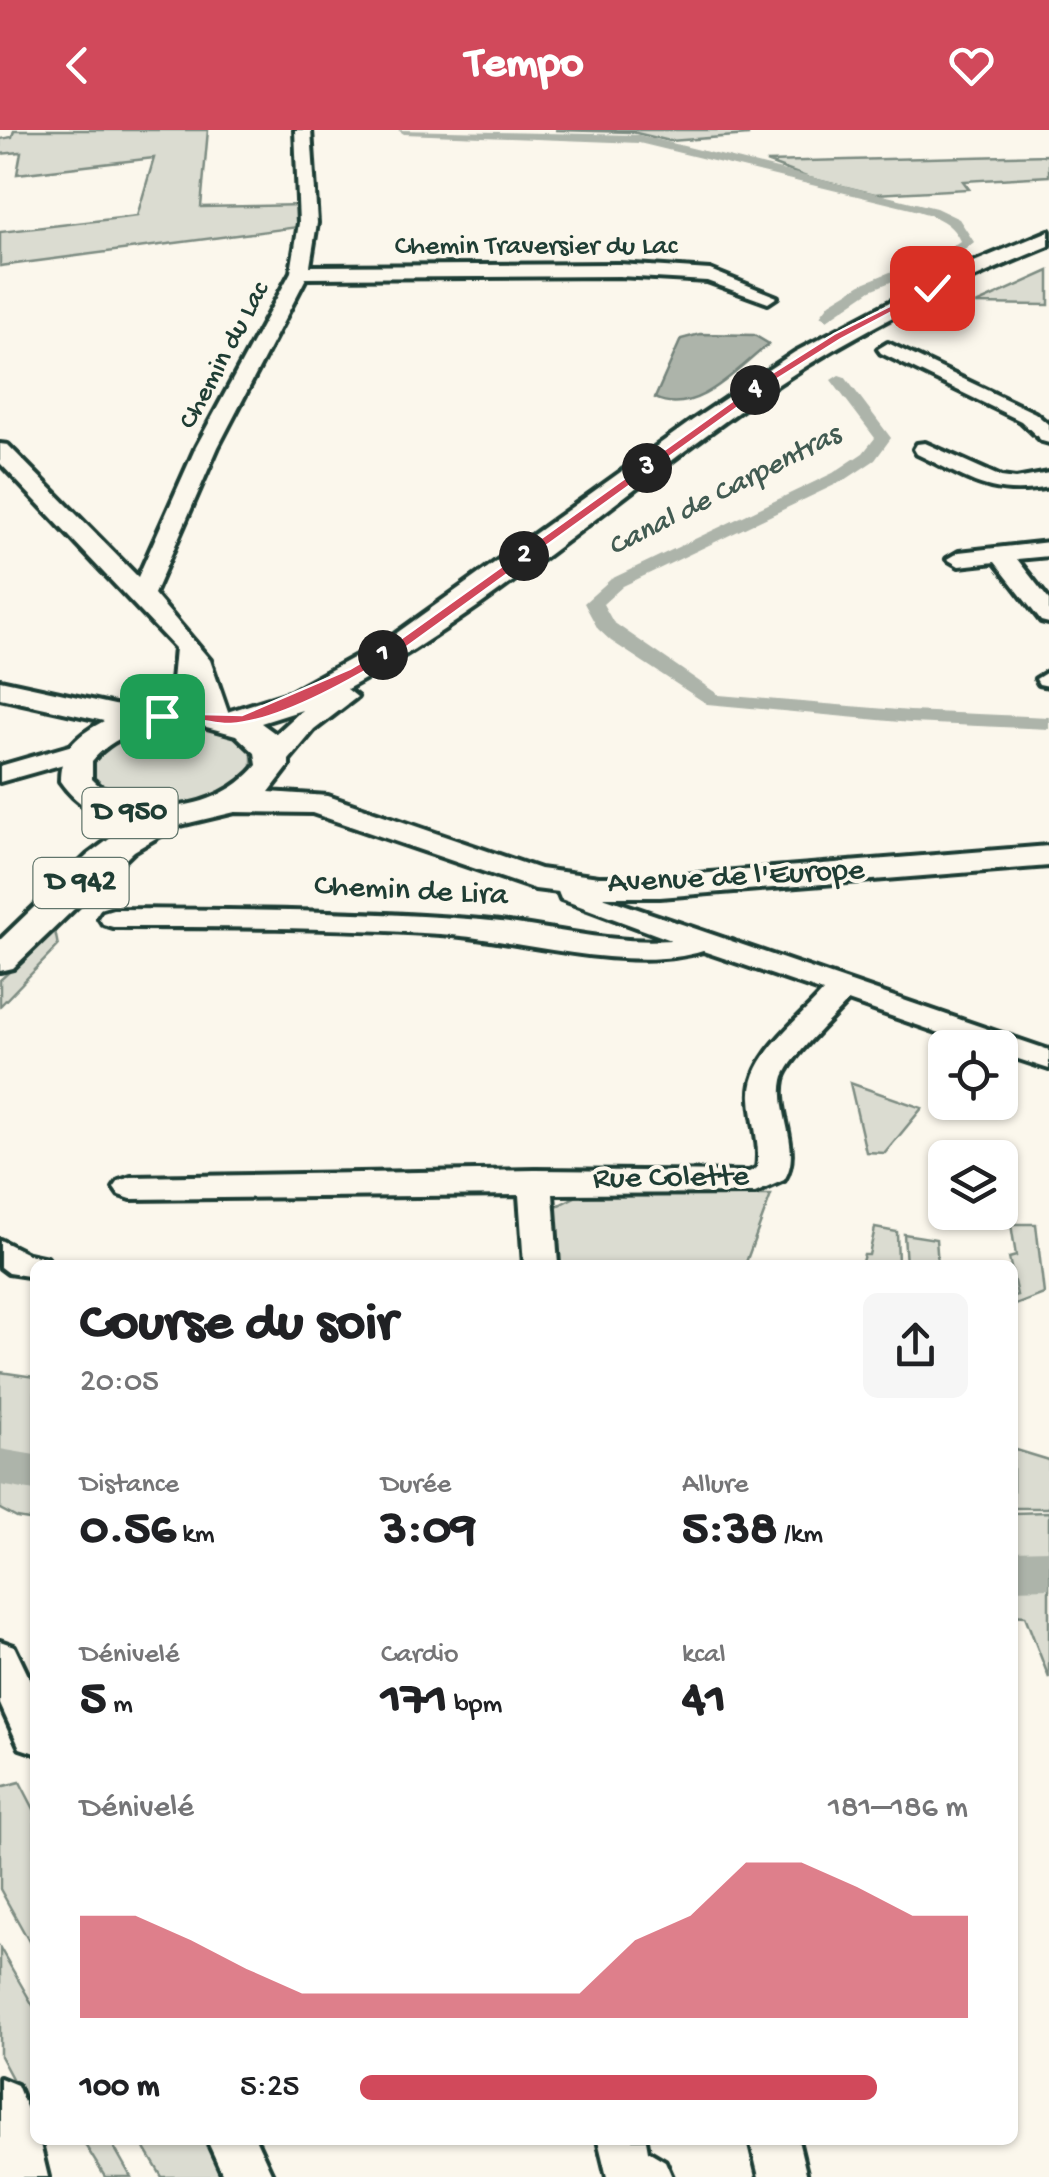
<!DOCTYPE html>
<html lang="fr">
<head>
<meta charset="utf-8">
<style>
	:root { --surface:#fff; --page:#f6f6f6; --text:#202124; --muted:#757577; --accent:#d1495b }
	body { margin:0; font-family:"Gochi Hand",sans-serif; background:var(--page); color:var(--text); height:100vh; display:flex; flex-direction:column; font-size:38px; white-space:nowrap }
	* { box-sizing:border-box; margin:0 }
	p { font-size:32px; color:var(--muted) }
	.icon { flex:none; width:55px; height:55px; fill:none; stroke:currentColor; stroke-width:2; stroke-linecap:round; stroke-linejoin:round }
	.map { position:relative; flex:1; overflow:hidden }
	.panel { position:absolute; left:30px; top:1130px; width:988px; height:885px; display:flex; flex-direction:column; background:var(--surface); border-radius:15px; box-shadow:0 2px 8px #0004 }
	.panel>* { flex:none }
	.controls { position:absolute; left:928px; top:900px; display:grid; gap:20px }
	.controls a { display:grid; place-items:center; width:90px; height:90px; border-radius:15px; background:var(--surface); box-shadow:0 2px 8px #0004; font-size:50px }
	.pin { position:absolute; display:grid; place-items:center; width:85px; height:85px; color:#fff; margin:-42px; border-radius:20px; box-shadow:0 5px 15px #0006 }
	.km { position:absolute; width:50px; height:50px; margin:-25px; border-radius:50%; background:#222; color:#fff; font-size:28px; line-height:50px; text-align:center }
	.round { display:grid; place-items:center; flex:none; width:105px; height:105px; border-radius:15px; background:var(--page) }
	.summary { display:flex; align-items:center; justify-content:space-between; height:170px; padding:0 50px }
	h1 { font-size:55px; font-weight:700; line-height:75px }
	.figures { display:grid; grid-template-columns:repeat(3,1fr); gap:15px; height:170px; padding:10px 50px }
	.figures div { display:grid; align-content:center }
	.figures b { font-size:50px; font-weight:700 }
	.figures small { font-size:28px; font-weight:400 }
	.figures p { font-size:28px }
	.chart { height:280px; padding:20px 50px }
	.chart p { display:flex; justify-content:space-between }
	.chart svg { width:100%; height:180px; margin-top:10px; fill:var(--accent); opacity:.7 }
	ul { padding:0 50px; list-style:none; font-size:32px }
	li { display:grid; grid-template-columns:160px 120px 1fr; align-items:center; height:75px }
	li i { height:25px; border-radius:12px; background:var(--accent) }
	header { display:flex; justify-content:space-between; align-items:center; height:130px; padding:0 50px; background:var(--accent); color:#fff; font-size:45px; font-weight:700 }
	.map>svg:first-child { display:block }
	.green { fill:#dbdcd1; stroke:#7d8c82; stroke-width:2.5 }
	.water { fill:#adb4aa; stroke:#74847b; stroke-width:2.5 }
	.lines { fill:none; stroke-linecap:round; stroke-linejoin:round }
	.canal { fill:#adb4aa; fill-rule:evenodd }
	.river { fill:#adb4aa; fill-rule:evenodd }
	.minor-casing { stroke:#1f3d34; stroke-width:8 }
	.major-casing { stroke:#1f3d34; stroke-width:8 }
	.minor { fill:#fbf7ec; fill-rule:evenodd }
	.major { fill:#fbf7ec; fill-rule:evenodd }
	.route { fill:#d1495b; stroke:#fff; stroke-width:2.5 }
	.labels { text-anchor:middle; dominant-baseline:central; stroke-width:8; stroke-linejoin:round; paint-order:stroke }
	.far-street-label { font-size:28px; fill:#1f3d34; stroke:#fbf7ec }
	.far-water-label { font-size:30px; font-style:italic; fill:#425b52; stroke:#fbf7ec }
	.shield { fill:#fbf7ec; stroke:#61756b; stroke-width:2.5 }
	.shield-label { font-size:30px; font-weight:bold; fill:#1f3d34 }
	.street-label { font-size:32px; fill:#1f3d34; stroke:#fbf7ec }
</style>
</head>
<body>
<header><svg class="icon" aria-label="back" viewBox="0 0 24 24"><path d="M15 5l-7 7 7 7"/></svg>Tempo<svg class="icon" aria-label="heart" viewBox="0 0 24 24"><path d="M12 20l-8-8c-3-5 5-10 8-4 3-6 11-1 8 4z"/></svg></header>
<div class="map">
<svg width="1049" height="2047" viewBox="0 0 1049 2047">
	<rect width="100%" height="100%" fill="#fbf7ec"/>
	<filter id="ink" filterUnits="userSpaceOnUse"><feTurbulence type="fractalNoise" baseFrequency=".01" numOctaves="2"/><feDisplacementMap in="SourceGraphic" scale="20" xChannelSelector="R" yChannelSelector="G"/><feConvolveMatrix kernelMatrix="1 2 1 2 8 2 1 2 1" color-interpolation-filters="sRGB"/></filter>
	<g filter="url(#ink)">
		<!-- green -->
		<g class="green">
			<path d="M14 0H208L201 77 302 75 298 97 0 136V102L137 86 154 28 17 44 21 22 0 24V9L12 7Z"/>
			<path d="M555 0H748V5L670 11 632 2Z"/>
			<path d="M1049 25V46L963 51 969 59 875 64 809 48 766 32Z"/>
			<path d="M1049 141V175L976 174Z"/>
			<path d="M167 595C197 595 232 595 252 621V642C242 650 231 661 220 667 179 688 124 679 91 649 88 609 136 602 167 595Z"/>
			<path d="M55 801 58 816 0 876V850Z"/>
			<path d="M850 953 922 978 885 1023 866 1022Z"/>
			<path d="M579 1065H771L745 1135H558L553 1078Z"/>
			<path d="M1011 1094H1036L1044 1164 1013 1176V1166L1017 1165 1009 1128 1016 1126Z"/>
			<path d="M875 1098 897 1102 898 1135H861L864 1125H869Z"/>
			<path d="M904 1104 936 1109 938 1135H906Z"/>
			<path d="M0 1242 35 1247V1391L17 1388 0 1379Z"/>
			<path d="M1013 1319 1049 1330V1378H1013Z"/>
			<path d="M1049 1382V1548L1025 1486 1012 1485 1013 1383Z"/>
			<path d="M20 1652 35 1681V1822L0 1759V1657Z"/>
			<path d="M0 1818 35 1879V1991L0 1926Z"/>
			<path d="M82 2010H110L131 2047H105Z"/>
			<path d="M140 2010H210L227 2047H162Z"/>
		</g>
		<!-- water -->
		<path class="water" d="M700 204 754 205 769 214C739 237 696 288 655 268L681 209Z"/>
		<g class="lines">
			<!-- canal -->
			<g class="canal">
				<path d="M398 0 639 5 936 78 959 89 974 112 961 123 871 160 827 190 820 186 830 173 861 154 951 117 960 111C951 90 931 85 911 79L639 13 404 4Z"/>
				<path d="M839 245 845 247 891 308 875 330 845 350 623 456 603 474 613 492 719 565 910 581 1049 587V599L910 593 707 574 611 511 598 499 584 473 611 449 833 343 863 323 875 308 831 250Z"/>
			</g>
			<!-- river -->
			<g class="river">
				<path d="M0 1319 35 1325V1361L0 1355Z"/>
				<path d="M1049 1420V1458L1012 1459V1421Z"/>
			</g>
			<!-- minor casing -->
			<g class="minor-casing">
				<g id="minor">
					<path d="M295 0H311L317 93 310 136 619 134 710 140 777 167 768 173 707 151 619 146 306 148 218 317 154 464 210 530 230 588 226 593H208L195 563 171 592 162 595 149 587 171 562 175 518 0 333V314L8 315 138 447 196 317 291 142 299 93Z"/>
					<path d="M888 213 1035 283 1049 295V313L1042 311 1021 291 881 223 878 219Z"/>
					<path d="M925 313 1001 347 1016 349 1049 343V357C989 368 970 349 917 324L914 319 917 314Z"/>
					<path d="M1049 412V426L1017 429 1049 470V493L1041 491 995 432 959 436 947 429 959 422Z"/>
					<path d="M1049 541V556L1039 554 1036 549Z"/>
					<path d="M83 612 92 614 96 620 92 626 0 652V636Z"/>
					<path d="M569 746 579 748 584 759 594 764 1049 920V939L1000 923V918H983L848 871C833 888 787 930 783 950 776 983 803 1020 784 1050L755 1063 553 1064 558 1135H524L519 1065 131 1069 119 1065 114 1058 119 1051 131 1047 535 1040 749 1042 757 1038C761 1014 752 992 751 968 748 927 798 891 823 862L703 821C630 844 518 809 440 804 331 797 222 797 113 797L103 794 99 788 103 782 113 779C236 780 359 780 481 790 544 795 608 815 671 810L561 769 555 754 559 748Z"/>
					<path d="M0 1110 28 1124 47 1128 52 1135H35V1147L8 1143 0 1137Z"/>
					<path d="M0 1511 14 1516 35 1560V1623L20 1618 0 1574Z"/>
					<path d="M0 1948 17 1955 35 1999V2010H39L48 2047H0Z"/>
					<path d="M207 2010H256L273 2047H224Z"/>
					<path d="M598 2010H646L648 2021 665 2031 672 2047H607Z"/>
					<path d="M750 2010H798L807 2047H759Z"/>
				</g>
			</g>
			<!-- major casing -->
			<g class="major-casing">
				<path id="major" d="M1049 101V116C955 154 864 197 780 253 634 351 502 474 347 559L357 567 314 600 289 630V636L269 662 328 666 540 739 599 747H660L1049 716V736L660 767H599L535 759 312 683 235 682 176 696 134 721 13 838 0 841V810L88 725 131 693C100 687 78 677 60 651 60 620 77 605 104 591L0 568V550L142 581 199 577 227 582 291 562 394 505 693 290 795 222 933 149ZM302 580 276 604 261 593ZM199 595 236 605 255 623 257 635C219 682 135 694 92 649V631C119 598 160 595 199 595Z"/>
			</g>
			<!-- minor -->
			<use href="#minor" class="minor"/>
			<!-- major -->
			<use href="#major" class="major"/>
		</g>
	</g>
	<!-- route -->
	<path class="route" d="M932 155 935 159 841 209 774 251 408 516C363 543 283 591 231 594 218 595 205 590 192 590 180 590 165 593 155 586L162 583 242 585 350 539 399 510 766 247 834 204Z"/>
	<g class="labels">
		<!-- far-street labels -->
		<g class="far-street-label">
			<text x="536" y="117">Chemin Traversier du Lac</text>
			<text transform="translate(225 226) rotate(-62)">Chemin du Lac</text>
		</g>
		<!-- far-water labels -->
		<g class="far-water-label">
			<text transform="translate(725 362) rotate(-27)">Canal de Carpentras</text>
		</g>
		<!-- shield labels -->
		<g class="shield">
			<rect x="82.5" y="658" width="95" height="50" rx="8"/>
			<rect x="33.5" y="728" width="95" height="50" rx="8"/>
		</g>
		<g class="shield-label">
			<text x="130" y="683">D 950</text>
			<text x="81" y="753">D 942</text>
		</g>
		<!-- street labels -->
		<g class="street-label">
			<text transform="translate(736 748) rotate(-3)">Avenue de l'Europe</text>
			<text transform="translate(411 762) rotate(3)">Chemin de Lira</text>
			<text transform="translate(671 1049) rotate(-1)">Rue Colette</text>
		</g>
	</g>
</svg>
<div class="controls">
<a><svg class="icon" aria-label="locate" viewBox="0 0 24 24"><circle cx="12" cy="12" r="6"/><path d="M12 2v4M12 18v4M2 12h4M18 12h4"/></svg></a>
<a><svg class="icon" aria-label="layers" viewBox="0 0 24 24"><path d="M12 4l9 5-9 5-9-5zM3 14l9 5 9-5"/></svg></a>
</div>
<div class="pin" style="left:162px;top:586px;background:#1e9e55"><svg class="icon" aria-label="arrive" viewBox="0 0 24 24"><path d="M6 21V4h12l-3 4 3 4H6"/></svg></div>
<div class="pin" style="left:932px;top:158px;background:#d93025"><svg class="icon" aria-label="check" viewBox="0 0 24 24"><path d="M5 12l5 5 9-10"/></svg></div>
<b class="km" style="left:383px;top:525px">1</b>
<b class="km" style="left:524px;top:426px">2</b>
<b class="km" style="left:647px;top:338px">3</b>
<b class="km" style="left:755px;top:260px">4</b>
<section class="panel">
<div class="summary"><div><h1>Course du soir</h1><p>20:05</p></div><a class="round"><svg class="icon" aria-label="share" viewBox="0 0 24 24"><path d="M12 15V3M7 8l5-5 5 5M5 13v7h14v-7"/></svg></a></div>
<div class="figures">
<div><p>Distance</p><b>0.56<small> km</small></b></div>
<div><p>Durée</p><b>3:09</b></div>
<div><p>Allure</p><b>5:38<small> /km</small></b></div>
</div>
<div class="figures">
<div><p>Dénivelé</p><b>5<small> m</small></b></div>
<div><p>Cardio</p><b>171<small> bpm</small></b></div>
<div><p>kcal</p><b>41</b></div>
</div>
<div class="chart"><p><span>Dénivelé</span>181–186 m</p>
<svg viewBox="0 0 160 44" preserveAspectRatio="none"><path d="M0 44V19L10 19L20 25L30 32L40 38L50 38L60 38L70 38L80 38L90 38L100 25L110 19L120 6L130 6L140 12L150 19L160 19V44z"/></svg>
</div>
<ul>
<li><b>100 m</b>5:25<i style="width:85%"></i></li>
</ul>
</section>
</div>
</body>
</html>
